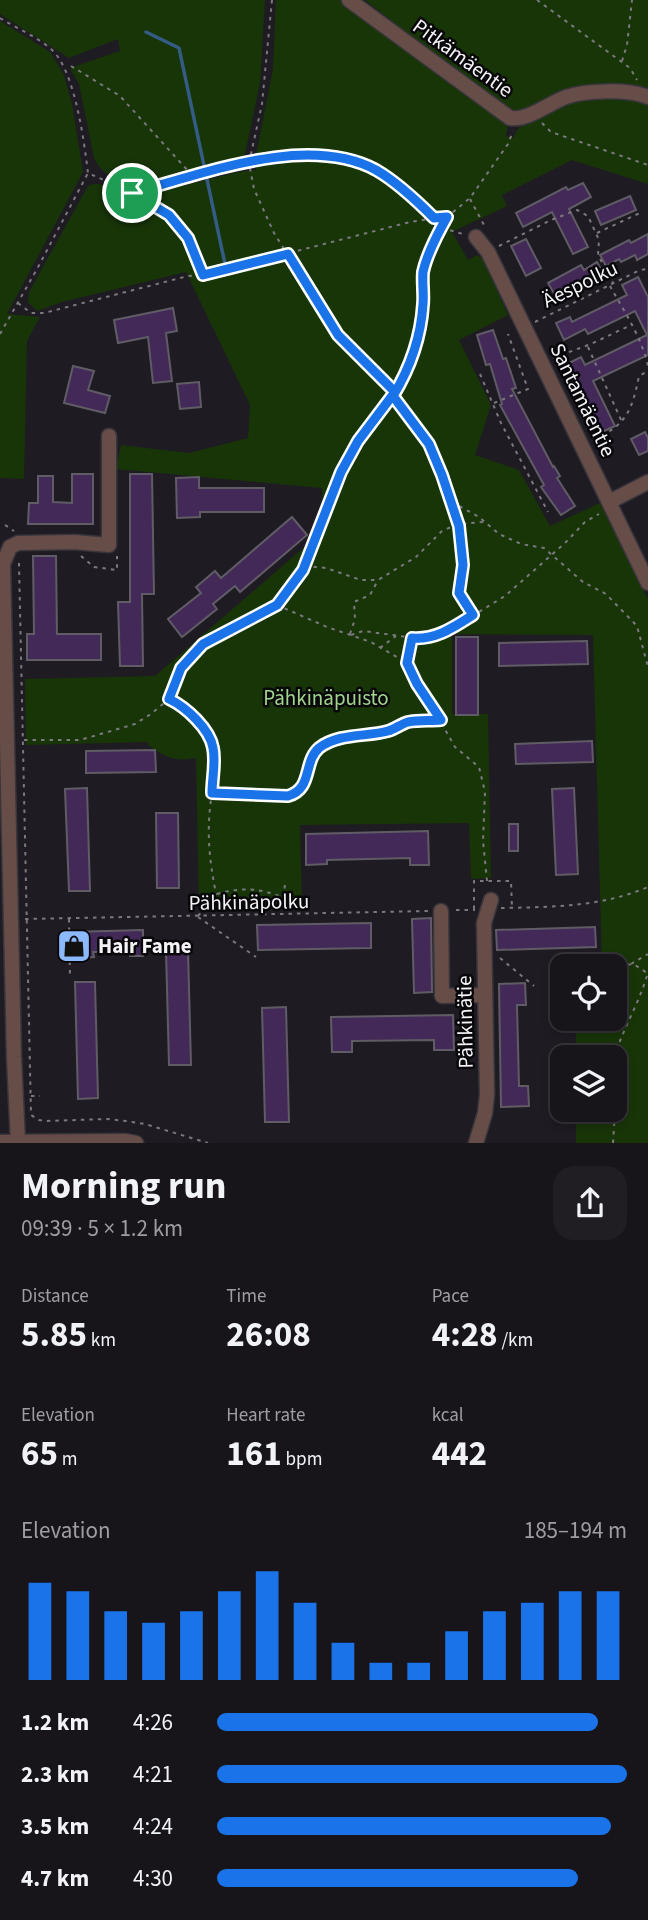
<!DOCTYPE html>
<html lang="en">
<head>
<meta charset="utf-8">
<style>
	:root { --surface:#17141a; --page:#201d23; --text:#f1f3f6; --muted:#9e9ea2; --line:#363339; --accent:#1a73e8 }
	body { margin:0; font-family:"Source Sans 3",sans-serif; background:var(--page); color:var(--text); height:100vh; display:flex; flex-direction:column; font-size:26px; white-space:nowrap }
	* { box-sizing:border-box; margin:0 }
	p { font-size:23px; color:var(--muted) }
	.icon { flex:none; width:38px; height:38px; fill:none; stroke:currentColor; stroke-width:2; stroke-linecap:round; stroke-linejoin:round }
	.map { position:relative; height:1143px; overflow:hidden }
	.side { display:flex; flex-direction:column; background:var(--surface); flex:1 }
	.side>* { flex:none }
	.tools { position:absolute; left:550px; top:954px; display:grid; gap:14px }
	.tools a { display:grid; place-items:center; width:77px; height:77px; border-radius:14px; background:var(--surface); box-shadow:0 4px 10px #0003,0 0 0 2px var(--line); font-size:35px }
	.pin { position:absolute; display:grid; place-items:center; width:60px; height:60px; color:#fff; margin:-30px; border:4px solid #fff; border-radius:50%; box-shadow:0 2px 7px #0007 }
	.round { display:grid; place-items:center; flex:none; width:74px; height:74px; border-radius:21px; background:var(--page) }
	.overview { display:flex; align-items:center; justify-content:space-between; height:119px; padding:0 21px }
	h1 { font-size:38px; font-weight:700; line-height:52px }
	.metrics { display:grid; grid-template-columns:repeat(3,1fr); gap:10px; height:119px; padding:7px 21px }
	.metrics div { display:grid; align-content:center }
	.metrics b { font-size:35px; font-weight:700 }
	.metrics small { font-size:19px; font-weight:400 }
	.metrics p { font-size:19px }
	.chart { height:196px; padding:14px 21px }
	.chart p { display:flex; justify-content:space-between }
	.chart svg { width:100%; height:126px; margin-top:7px; stroke:var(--accent); stroke-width:6 }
	ul { padding:0 21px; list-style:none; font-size:23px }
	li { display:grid; grid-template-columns:112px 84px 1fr; align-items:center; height:52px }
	li i { height:18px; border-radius:9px; background:var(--accent) }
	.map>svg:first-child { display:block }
	.green { fill:#183508 }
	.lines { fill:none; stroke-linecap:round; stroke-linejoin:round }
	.stream { stroke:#345c85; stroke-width:3.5 }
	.building { fill:#422957; stroke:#605c65; stroke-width:2 }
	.minor-casing { stroke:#39353d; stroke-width:17 }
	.path { stroke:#7b787e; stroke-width:2; stroke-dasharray:3.5 5; stroke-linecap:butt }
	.minor { stroke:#674d47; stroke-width:14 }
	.route-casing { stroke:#fff; stroke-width:14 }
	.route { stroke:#1a73e8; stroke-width:9 }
	.labels { text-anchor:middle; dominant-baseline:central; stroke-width:5; stroke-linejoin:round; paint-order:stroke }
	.street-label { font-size:21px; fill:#f5f3f8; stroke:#08070a }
	.park-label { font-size:21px; fill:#a1d58d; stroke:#08070a }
	.poi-label { font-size:21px; font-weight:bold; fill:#f5f3f8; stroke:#08070a; text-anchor:start }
</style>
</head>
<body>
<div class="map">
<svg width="648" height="1143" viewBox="0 0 648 1143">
	<rect width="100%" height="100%" fill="#1f1b23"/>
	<!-- green -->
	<g class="green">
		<path d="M0 0H265L260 83 244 159 139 188C121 183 101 175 94 158L79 84 70 68 120 51 118 39 69 58 0 14Z"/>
		<path d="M276 0H340L508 124 506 136 513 138C520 123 529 118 543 110L534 104 520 112 507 110 365 0H648V184L572 160 502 195 507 206 452 232 468 260 477 255 483 259 508 315 459 340 491 405 475 455 519 470 550 526 600 503 648 599V1143H576V1110H614V1057H576V1019L614 1018V966H602L593 635 452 634V714H488L491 878 471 879 469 823 300 825 302 907 199 910 196 758C173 762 168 758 148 745V742L26 745 25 679 155 676 323 531 322 488 116 469 121 445 189 453 248 438 250 405 186 272 62 302 37 311 28 302 29 292 88 186C108 175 151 210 169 221L174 216 145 195 238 172 256 170V155L273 69Z"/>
		<path d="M0 21 50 52 64 75 72 104 83 172 7 314 40 317 27 341 24 479 0 478Z"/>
	</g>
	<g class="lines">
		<!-- stream -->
		<path class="stream" d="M146 32 179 48 225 264"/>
	</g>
	<!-- building -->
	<g class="building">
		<path d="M583 183 591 197 569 209 588 247 573 254 552 212 523 227 516 213 566 187 568 190Z"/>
		<path d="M630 196 636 210 601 225 595 211Z"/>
		<path d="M648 234V254L637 260 635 255 621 262 619 259 606 266 600 255 629 240 631 243Z"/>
		<path d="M526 239 541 268 526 276 511 246Z"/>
		<path d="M597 262 605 277 588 286 586 281 556 297 548 283 581 265 584 270Z"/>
		<path d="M638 277 648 297V355L593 381 615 426 598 434 565 365 581 357 585 365 647 335 635 311 588 334 585 329 564 340 556 323 570 317 572 322 627 295 622 285Z"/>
		<path d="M173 308 177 331 166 333 172 381 153 383 148 337 118 343 114 320Z"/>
		<path d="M493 330 503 359 506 358 516 388 512 389 553 467 554 466 560 476 557 478 575 506 561 515 541 487 544 485 500 405 502 404 490 364 486 365 477 335Z"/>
		<path d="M73 366 94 371 88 390 110 396 105 413 64 403Z"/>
		<path d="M199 382 201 407 180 409 177 384Z"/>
		<path d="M645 432 648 438V451L639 455 631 439Z"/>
		<path d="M72 474H93V524H28L29 503H38V476H53V502L72 503Z"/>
		<path d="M130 474H152L154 594H142L143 666H120L118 602H130Z"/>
		<path d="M199 477V488H264V512H200V517L177 518 176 478Z"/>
		<path d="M292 517 307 535 240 592 235 586 213 604 217 609 182 637 168 619 201 593 196 587 215 571 221 578Z"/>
		<path d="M33 556H56L57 634H101V660H27V634H34Z"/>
		<rect x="456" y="637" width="22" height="78"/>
		<path d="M587 641 588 664 499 666V643Z"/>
		<path d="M592 741 593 762 516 764 515 744Z"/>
		<path d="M155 750 156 772 86 773V751Z"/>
		<path d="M87 788 90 891H69L65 789Z"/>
		<path d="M574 788 578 874 556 875 552 789Z"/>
		<path d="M156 813H178L179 888H157Z"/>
		<rect x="509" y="824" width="9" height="27"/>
		<path d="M428 831 429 865H410V858L327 860V864L306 865V834Z"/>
		<path d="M431 918 432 992 414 993 412 919Z"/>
		<path d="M371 923V948L258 950 257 925Z"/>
		<path d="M595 927 596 947 497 950 496 930Z"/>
		<path d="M143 930V956H130V951L93 952 94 957 70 958V932Z"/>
		<path d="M188 950 191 1065H169L166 951Z"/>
		<path d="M75 982H95L98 1098 78 1099Z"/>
		<path d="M525 983 526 1005H517L519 1086H528L529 1106 501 1107 499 984Z"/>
		<path d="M286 1007 289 1122H265L262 1008Z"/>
		<path d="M453 1015 454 1050H434V1040L352 1041V1052H332L331 1017Z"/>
	</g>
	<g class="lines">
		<!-- minor casing -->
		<g class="minor-casing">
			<g id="minor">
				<path d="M349 0 510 118C528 121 549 103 566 97 586 90 628 89 648 97"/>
				<path d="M476 237 488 252 648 583"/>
				<path d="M609 502 648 482"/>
				<path d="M441 911 442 996 485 995"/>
				<path d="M0 1142 125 1141 136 1143"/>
				<path d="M18 1143 14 1057 3 564 10 547 18 543 74 542 109 545V436"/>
				<path d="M476 1143 485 1113 487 1095 484 923 491 900"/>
			</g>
		</g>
		<!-- path -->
		<g class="path">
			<path d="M272 0 262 104 249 163 254 189 274 233 338 335 395 391"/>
			<path d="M537 0 630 68 637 80"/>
			<path d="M0 18C16 28 36 36 51 49 75 70 84 141 88 173 123 189 169 204 189 239 195 250 199 263 203 275L410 222 445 217"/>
			<path d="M622 61 627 45 632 0"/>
			<path d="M71 66 120 96 190 173"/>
			<path d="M542 123 551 132 648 165"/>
			<path d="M133 193C207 173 301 135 375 170 396 179 416 201 433 217"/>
			<path d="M470 199 484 225"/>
			<path d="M442 228 463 234"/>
			<path d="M597 233 642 212"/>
			<path d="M499 246 551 220 577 210 588 216 599 240 598 255 613 283"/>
			<path d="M610 286C624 311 642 338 648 366"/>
			<path d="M18 303 31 313H44L188 276 202 275"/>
			<path d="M535 322 640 270 648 269"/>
			<path d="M0 334 37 269 88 173"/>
			<path d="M588 347 622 422"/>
			<path d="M553 358 591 344 631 325"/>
			<path d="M480 374 501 423 548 512"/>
			<path d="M393 397 429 445 442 476 459 526 463 566 459 593 473 614"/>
			<path d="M494 403 528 389 508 334"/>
			<path d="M594 439C627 425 632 410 639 376L648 371"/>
			<path d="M452 502 479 517 499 534 521 544 544 548 583 582 606 594 637 626 648 667"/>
			<path d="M5 525 14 531"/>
			<path d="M81 556 94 567 117 570V556"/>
			<path d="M19 563 31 1115 39 1120 46 1121 107 1119 126 1121 145 1124 208 1143"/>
			<path d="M305 566 326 568 361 580H378L416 557 442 531 458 524 484 522"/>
			<path d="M350 634 355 619 354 602 370 595 377 582"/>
			<path d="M351 635 363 631 422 639 446 632 505 596 565 543 585 522 599 514"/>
			<path d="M380 648 396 636"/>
			<path d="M408 661 411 639"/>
			<path d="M169 699C186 707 210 728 213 748 216 761 212 778 212 792"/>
			<path d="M24 740H80L135 724 151 714 169 699 181 668 203 644 277 605"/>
			<path d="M487 881 483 841 485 792 479 767 455 747 407 663 371 642 327 627 277 605 303 570 341 472 358 441 389 403 411 361 418 341 423 304V272L441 228 447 217 470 198 508 144 513 131"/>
			<path d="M217 894C241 887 261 888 284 898V914"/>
			<path d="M284 897 285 883"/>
			<path d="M501 908C552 907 601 907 648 887"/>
			<path d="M474 909V881H511L512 908"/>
			<path d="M456 910H475"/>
			<path d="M198 916 216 894C209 858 206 830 212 793L288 796C313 789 303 762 319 749 338 733 366 737 388 731 395 729 401 724 408 722 418 720 430 721 441 720"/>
			<path d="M198 917 256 957"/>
			<path d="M25 919 429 911"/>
			<path d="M69 919 70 978"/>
			<path d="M500 958 534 986"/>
			<path d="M602 962 635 965 647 973"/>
			<path d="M631 964 648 954"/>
			<path d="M614 1058C623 1028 640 1002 648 972"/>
			<path d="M31 1096H40"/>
			<path d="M613 1143 616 1096 614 1076"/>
		</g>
		<!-- minor -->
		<use href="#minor" class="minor"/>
	</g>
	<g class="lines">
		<!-- route casing -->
		<g class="route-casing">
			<path id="route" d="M132 193 169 215 188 238 203 275 288 254 338 335 395 392 358 441 341 472 303 570 277 605 203 644 181 668 169 699C186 707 210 729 213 748 216 762 212 779 212 793L288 796C313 789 303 762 319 748 338 733 367 737 388 731 395 729 401 724 408 722 418 720 430 721 441 720L417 684 407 663 412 638C436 640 454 627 473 615L459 593 463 565 459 526 442 475 429 444 393 396C410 368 421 337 423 304 424 294 422 282 423 272 427 253 438 233 447 217L434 218C417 201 397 182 376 170 307 133 203 174 132 193"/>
		</g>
		<!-- route -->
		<use href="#route" class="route"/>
	</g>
	<!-- icons -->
	<defs>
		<g id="shop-square" transform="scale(1.75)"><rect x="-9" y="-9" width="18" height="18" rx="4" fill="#8bb9fc" stroke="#08070a"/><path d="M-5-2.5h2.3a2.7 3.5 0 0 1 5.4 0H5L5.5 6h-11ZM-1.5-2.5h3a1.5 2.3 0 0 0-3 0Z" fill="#111"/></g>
	</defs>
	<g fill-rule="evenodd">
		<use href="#shop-square" x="74" y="946"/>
	</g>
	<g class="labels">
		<!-- street labels -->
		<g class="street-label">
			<text transform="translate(463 58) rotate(36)">Pitkämäentie</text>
			<text transform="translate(580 284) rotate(-26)">Äespolku</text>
			<text transform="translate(583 400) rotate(64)">Santamäentie</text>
			<text transform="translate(249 902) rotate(-1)">Pähkinäpolku</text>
			<text transform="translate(465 1022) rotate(-91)">Pähkinätie</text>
		</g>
		<!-- park labels -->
		<g class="park-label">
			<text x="326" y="698">Pähkinäpuisto</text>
		</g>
		<!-- poi labels -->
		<g class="poi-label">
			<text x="98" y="946">Hair Fame</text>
		</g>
	</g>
</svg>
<div class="tools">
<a><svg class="icon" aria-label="locate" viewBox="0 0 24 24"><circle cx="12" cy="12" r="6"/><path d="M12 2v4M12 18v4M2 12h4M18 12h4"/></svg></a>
<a><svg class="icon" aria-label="layers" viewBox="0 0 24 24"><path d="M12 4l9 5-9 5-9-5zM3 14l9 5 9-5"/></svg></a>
</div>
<div class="pin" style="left:132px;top:193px;background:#1e9e55"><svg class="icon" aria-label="arrive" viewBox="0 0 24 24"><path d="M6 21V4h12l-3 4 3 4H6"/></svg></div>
</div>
<section class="side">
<div class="overview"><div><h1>Morning run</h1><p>09:39 · 5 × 1.2 km</p></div><a class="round"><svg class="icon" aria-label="share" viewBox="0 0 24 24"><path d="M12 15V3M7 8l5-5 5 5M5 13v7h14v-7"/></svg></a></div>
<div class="metrics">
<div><p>Distance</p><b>5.85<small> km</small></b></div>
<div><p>Time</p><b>26:08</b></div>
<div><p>Pace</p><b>4:28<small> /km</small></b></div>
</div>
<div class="metrics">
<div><p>Elevation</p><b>65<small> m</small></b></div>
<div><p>Heart rate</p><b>161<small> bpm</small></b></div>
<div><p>kcal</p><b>442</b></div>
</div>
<div class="chart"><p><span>Elevation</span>185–194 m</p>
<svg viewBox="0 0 160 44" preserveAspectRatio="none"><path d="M5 44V10M15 44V13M25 44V20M35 44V24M45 44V20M55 44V13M65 44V6M75 44V17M85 44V31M95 44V38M105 44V38M115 44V27M125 44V20M135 44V17M145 44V13M155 44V13"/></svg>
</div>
<ul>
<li><b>1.2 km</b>4:26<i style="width:93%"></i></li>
<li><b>2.3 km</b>4:21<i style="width:100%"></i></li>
<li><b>3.5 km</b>4:24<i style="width:96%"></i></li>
<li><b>4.7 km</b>4:30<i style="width:88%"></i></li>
</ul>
</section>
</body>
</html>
